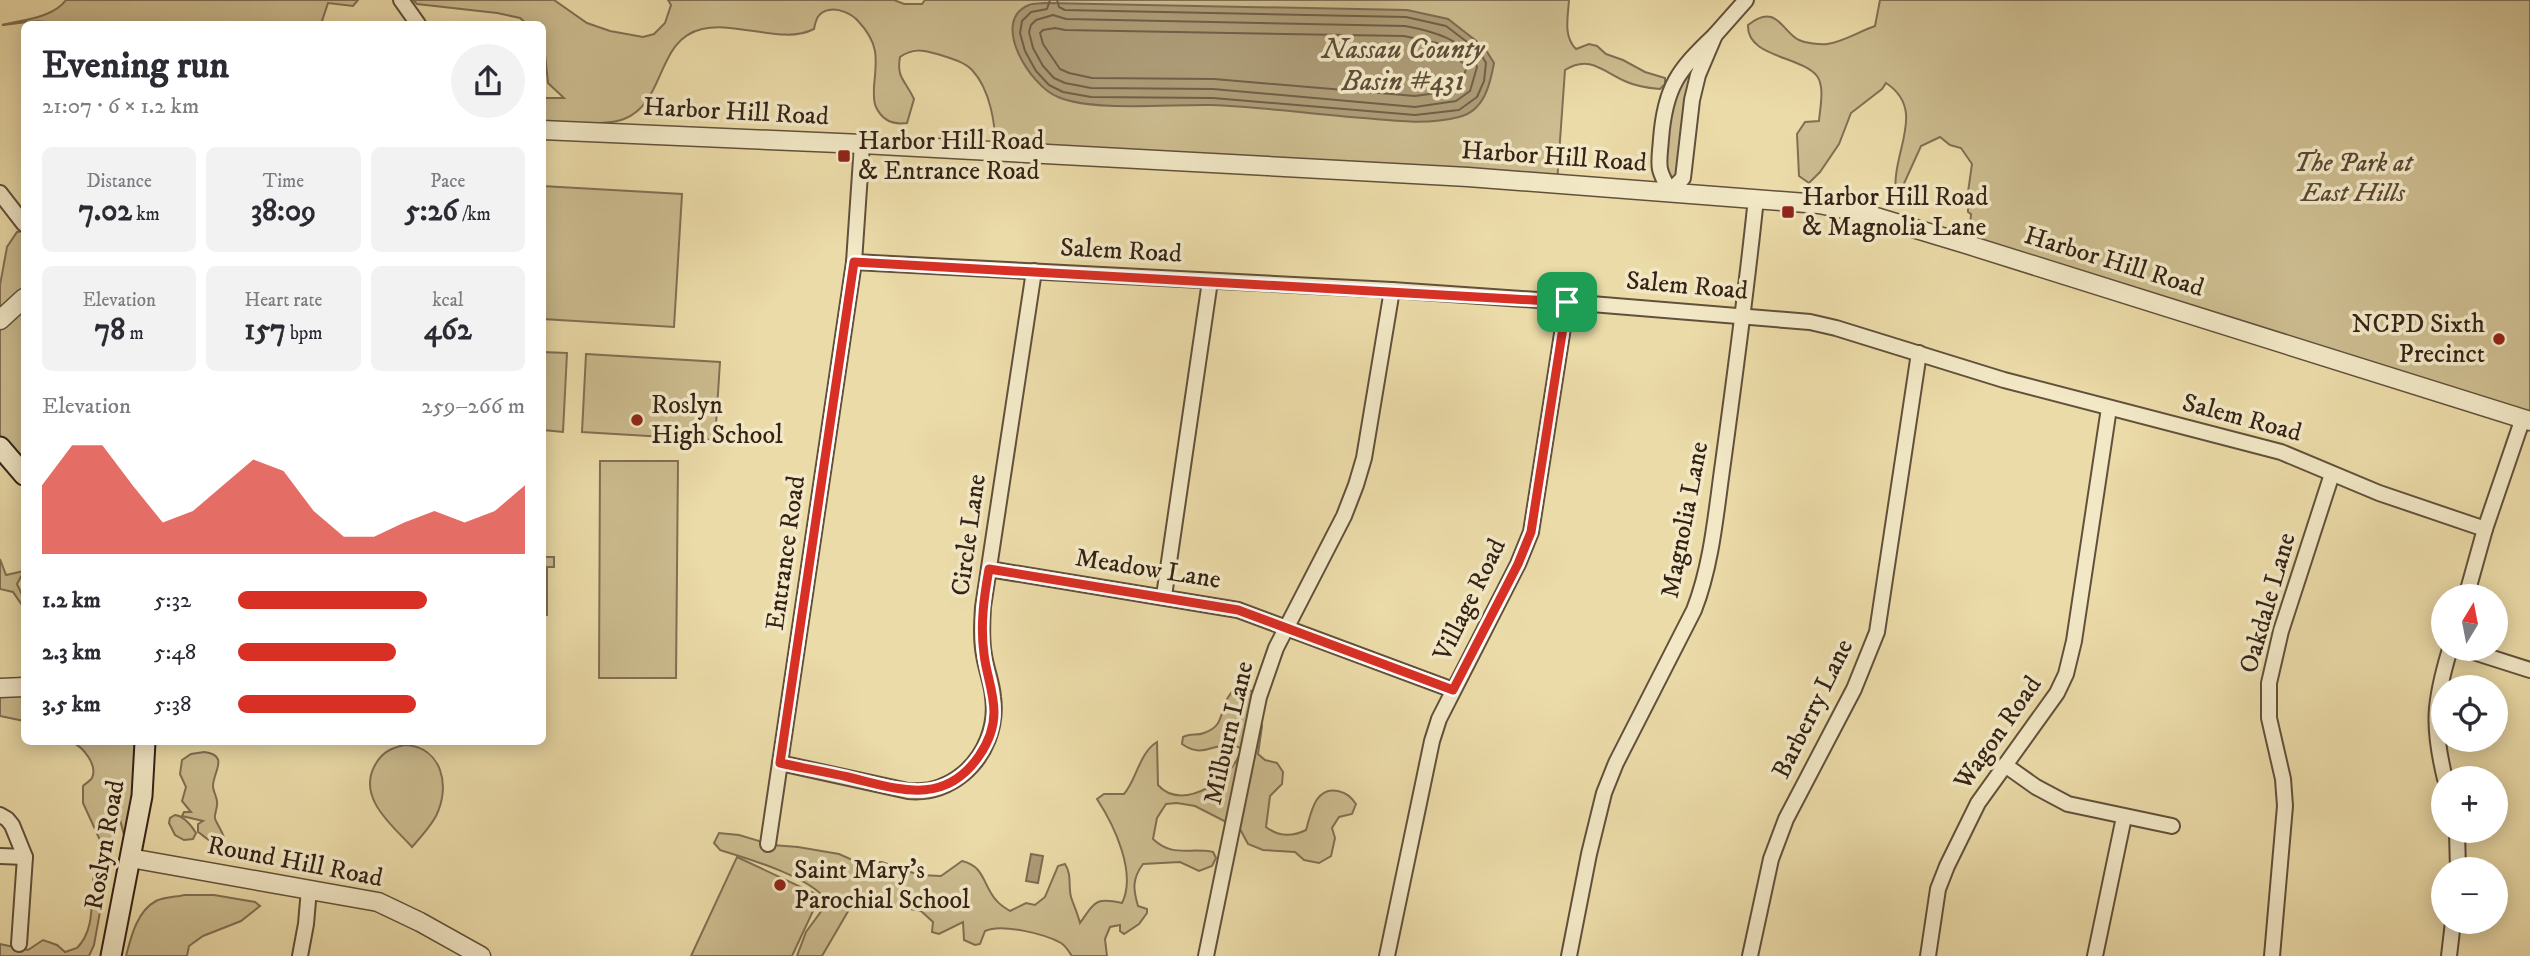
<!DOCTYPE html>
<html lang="en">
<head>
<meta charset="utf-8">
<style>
	:root { --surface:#fff; --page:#f2f2f3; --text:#2b2b33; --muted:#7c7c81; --accent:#d93025 }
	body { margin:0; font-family:"IM FELL DW Pica",serif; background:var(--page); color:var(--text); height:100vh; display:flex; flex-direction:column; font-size:26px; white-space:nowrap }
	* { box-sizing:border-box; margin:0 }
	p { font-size:23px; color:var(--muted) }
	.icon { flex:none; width:38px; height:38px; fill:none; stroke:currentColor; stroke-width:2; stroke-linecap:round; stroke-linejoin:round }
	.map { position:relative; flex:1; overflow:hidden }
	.sheet { position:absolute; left:21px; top:21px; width:525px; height:724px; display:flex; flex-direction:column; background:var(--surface); border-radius:10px; box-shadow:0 4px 18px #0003 }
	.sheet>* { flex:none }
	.needle { width:46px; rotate:10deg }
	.fabs { position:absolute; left:2431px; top:584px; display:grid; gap:14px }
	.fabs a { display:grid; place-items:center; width:77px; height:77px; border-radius:50%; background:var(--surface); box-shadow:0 4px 18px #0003; font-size:35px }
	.pin { position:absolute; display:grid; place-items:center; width:60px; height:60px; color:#fff; margin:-30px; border-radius:14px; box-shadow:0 4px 10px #0006 }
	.round { display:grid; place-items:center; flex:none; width:74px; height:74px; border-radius:37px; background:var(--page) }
	.summary { display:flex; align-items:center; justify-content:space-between; height:119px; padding:0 21px }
	h1 { font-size:38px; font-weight:700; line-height:52px }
	.figures { display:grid; grid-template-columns:repeat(3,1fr); gap:10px; height:119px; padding:7px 21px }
	.figures div { display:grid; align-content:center; border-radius:10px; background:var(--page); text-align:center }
	.figures b { font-size:30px; font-weight:700 }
	.figures small { font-size:19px; font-weight:400 }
	.figures p { font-size:19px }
	.chart { height:196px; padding:14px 21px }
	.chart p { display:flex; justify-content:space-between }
	.chart svg { width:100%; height:126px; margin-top:7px; fill:var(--accent); opacity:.7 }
	ul { padding:0 21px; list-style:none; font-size:23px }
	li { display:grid; grid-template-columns:112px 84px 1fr; align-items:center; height:52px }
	li i { height:18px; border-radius:9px; background:var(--accent) }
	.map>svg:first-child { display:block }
	.green { fill:#ccbc8f; stroke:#806f53; stroke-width:2 }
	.water { fill:#ad9c77; stroke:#7d6b51; stroke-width:2 }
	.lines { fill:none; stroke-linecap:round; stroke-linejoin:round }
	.shore { stroke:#715f47; stroke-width:2 }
	.minor-casing { stroke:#62503b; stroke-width:18 }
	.tertiary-casing { stroke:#62503b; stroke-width:21 }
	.secondary-casing { stroke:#352217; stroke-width:23 }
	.minor { stroke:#f2e8c6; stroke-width:14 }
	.tertiary { stroke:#f2e8c6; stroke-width:18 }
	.secondary { stroke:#f2e8c6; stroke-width:19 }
	.route-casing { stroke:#fff; stroke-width:14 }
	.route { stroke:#d93025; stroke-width:9 }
	.poi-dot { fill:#8f2418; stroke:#f2e8c6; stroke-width:2.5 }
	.labels { text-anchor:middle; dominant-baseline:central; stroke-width:7; stroke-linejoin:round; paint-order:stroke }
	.street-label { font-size:26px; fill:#352217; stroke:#f2e8c6 }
	.poi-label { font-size:26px; fill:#352217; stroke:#f2e8c6; text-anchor:start }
	.park-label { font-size:26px; font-style:italic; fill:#5b4835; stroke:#f2e8c6 }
	.water-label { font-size:28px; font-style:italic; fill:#5f4d39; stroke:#f2e8c6 }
</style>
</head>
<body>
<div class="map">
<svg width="2530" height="956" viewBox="0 0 2530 956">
	<rect width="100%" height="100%" fill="#ebdba8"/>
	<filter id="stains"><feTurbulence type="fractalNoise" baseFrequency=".00286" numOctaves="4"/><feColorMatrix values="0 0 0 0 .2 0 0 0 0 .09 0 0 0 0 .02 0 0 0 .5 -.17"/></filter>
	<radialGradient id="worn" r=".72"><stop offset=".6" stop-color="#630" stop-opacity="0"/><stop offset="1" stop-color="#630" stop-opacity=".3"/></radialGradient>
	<!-- green -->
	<g class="green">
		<path d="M66 0H358L353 6 328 3 321 24H52C38 18 17 24 2 25 22 20 53 18 66 0Z"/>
		<path d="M413 0H554L587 23 610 31 643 37 654 34 665 23 671 5 668 0H894L904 4H922L925 0H1569C1568 17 1563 36 1576 49L1589 44 1597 46 1606 54 1623 60 1645 72 1665 78V84L1660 89C1649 88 1638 87 1627 82 1604 73 1591 54 1565 70L1557 183 995 149C996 125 990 89 972 70 963 61 949 58 937 54 922 50 913 48 900 57 896 78 906 81 914 99L907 123C893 125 882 120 876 107 873 101 874 92 874 86 877 58 879 43 858 21 852 14 839 8 829 10 818 12 816 19 814 29 783 45 738 21 702 29 655 40 667 102 624 119 607 126 562 123 543 124V98H564L548 83 542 24H527L520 18 497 13 417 4Z"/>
		<path d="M1880 0H2530V421L1969 244 1971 214 1968 212V192L1972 164 1961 148 1950 145 1940 137 1921 146 1897 199C1887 156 1930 112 1886 83L1882 89 1851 113 1839 144 1820 172 1809 183 1799 176 1797 134 1805 122 1819 121C1820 108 1825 87 1817 76 1801 56 1746 57 1748 25 1777 2 1782 32 1799 40 1805 43 1821 45 1827 44 1843 42 1860 31 1875 26Z"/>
		<path d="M1705 55 1683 178 1670 191 1658 171 1670 87Z"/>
		<path d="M542 186 682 194 674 327 543 319Z"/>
		<path d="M24 231V287L22 293H24V475L0 447V285L7 247 17 232Z"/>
		<path d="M542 352 567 353 563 432 543 430Z"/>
		<path d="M586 354 720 362 715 440 582 432Z"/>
		<path d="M600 461H678L676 678H599Z"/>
		<path d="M554 557V567H547V615H543V557Z"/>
		<path d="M0 559 6 575 24 571 17 584 24 599V608L13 592 0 589Z"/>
		<path d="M24 687V721L0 716V688Z"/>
		<path d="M1243 687 1255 693 1262 726 1258 754 1265 760 1277 763 1283 772 1282 784 1270 796 1266 827C1279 837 1292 837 1306 830 1311 813 1315 786 1338 791 1347 793 1351 797 1356 804L1352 814 1339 817 1332 828 1335 838 1331 856 1319 863 1304 860 1295 852 1263 850 1248 844 1240 829 1195 806 1177 803 1166 804 1157 818 1153 839C1173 858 1190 847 1213 852L1216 858 1212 866 1199 871 1180 862 1143 864C1132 879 1133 889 1138 906L1147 909V913L1139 924 1124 934 1120 931V925L1110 927 1105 939 1107 956H1072C1069 952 1066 946 1061 943 1045 934 1001 923 985 931L980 944 975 945 964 940 963 922 939 934 932 932 933 922 921 911 863 900 850 908 822 956H797L806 932 825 906 826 900C811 877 746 858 720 850L714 843 719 833 739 835 772 845 798 847 839 854 859 863 882 862 919 875 941 876 962 861C985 866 983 886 996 900 999 904 1005 908 1010 911L1026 903 1035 905 1045 897 1058 866 1065 864C1073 876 1067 888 1072 900 1075 908 1078 915 1080 923 1095 902 1095 897 1122 903 1137 873 1114 825 1097 799L1104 794H1124C1137 779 1139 753 1157 742L1158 785C1183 814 1237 776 1241 748 1237 747 1233 745 1229 745 1210 745 1202 758 1182 744L1183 737C1191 733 1197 736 1204 733 1221 727 1220 718 1225 703 1227 698 1231 693 1234 689Z"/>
		<path d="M72 742H145L130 858 118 812 94 945 89 956H0V944L28 950 43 940 57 945 65 952 77 948C104 921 81 873 105 851L83 803V786C85 784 91 780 92 778 98 765 83 747 72 742Z"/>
		<path d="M405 745C442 747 451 786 436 816 430 827 421 837 412 847 393 826 358 799 374 767 381 753 390 748 405 745Z"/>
		<path d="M204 752C230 755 213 772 213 786 213 791 217 797 217 802 218 807 214 815 215 818 215 821 223 832 224 838 214 848 207 838 198 832V824L203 821 182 816 184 812H191L182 801 186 787 180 774 182 760 191 754Z"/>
		<path d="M175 815C184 816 191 825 196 833L193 839 184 840 175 835 169 823 170 818Z"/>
		<path d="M737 857 820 896 792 956H691Z"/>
		<path d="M185 895H214L255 902 260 906 241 921 203 936 189 946 187 956H126C131 937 137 911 156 901 164 897 176 897 185 895Z"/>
	</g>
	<!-- water -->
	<g class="water">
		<path d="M1045 3 1407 10 1448 19 1484 47 1494 63C1490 85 1484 111 1459 117 1428 125 1395 121 1364 118 1313 114 1262 107 1211 105 1170 104 1093 112 1058 97 1031 87 989 21 1029 5 1034 3 1040 4 1045 3Z"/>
		<path d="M1031 854 1043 856 1038 883 1026 881Z"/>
	</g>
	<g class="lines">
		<!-- shore -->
		<g class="shore">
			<path d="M1050 0 1047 9 1031 12 1022 21 1020 33 1025 51 1036 71 1049 85 1063 92 1091 97 1213 98 1415 115 1459 110 1477 97 1484 81 1486 63 1479 51 1446 26 1406 17 1065 10 1059 7 1057 0"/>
			<path d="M1053 15 1066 19 1405 26C1432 31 1465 39 1477 67L1470 91 1456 101 1415 107 1213 89 1091 88 1065 83 1054 78 1043 66 1033 48 1029 32 1031 25 1036 20Z"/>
			<path d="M1055 28 1065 30 1404 36 1437 43 1464 64 1466 69 1461 84 1452 91 1415 96 1214 79 1092 78 1069 73 1060 69 1043 44 1040 33 1043 30Z"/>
		</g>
		<!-- minor casing -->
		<g class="minor-casing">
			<g id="minor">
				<path d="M401 0 418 24"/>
				<path d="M1715 35 1698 75 1692 100 1683 178 1670 191C1656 167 1659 166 1661 139 1665 87 1678 70 1715 35Z"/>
				<path d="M1715 35 1746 0"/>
				<path d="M0 193 24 224"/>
				<path d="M854 262 1392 290 1567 302 1810 322 1836 328 2004 380 2281 452 2379 493 2485 529"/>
				<path d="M989 569 1238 610 1453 690"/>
				<path d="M1164 596 1210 281"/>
				<path d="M2466 597 2485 529 2523 418"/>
				<path d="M2464 649 2530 670"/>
				<path d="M780 763 908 791C929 793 947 787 963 774 985 756 997 726 993 697 992 683 986 669 984 655 981 639 982 623 983 607L1034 271"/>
				<path d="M2005 765 2036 787 2068 804 2172 826"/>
				<path d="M2445 779C2432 725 2434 702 2450 649"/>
				<path d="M0 815 7 819 12 825 25 857 19 944"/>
				<path d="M2457 831 2458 870"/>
				<path d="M768 844 854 262 862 144"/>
				<path d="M0 856 25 857"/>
				<path d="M300 956 306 924 309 889"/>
				<path d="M1206 956 1259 697 1276 648 1344 516 1356 485 1364 458 1392 290"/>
				<path d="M1387 956 1432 741 1439 719 1518 564 1531 532 1567 302"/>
				<path d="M1569 956 1589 854 1604 793 1616 763 1694 610C1712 564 1716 512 1723 463 1735 375 1747 287 1756 198"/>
				<path d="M1750 956 1771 859 1786 819 1854 689 1877 632 1919 353"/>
				<path d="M1928 956 1938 889 1947 866 1978 803 2057 693 2066 674 2074 641 2109 408"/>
				<path d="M2095 956 2124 817"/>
				<path d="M2272 956 2285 806 2283 779 2269 718V683L2281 631 2332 474"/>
				<path d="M2449 956 2453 922"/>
			</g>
		</g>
		<!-- tertiary casing -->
		<g class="tertiary-casing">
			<g id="tertiary">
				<path d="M542 130 862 144 1468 177 1819 204 1863 213 1969 245 2530 421"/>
				<path d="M0 320 24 298"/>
				<path d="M0 688 24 687"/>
				<path d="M130 858 378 902 420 922 481 956"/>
			</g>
		</g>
		<!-- secondary casing -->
		<g class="secondary-casing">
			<g id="secondary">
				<path d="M0 447 24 475"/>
				<path d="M111 956 142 796 145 742"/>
			</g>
		</g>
		<!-- minor -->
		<use href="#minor" class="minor"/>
		<!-- tertiary -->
		<use href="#tertiary" class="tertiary"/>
		<!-- secondary -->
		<use href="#secondary" class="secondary"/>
	</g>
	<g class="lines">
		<!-- route casing -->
		<g class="route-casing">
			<path id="route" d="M854 262 1567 302 1531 532 1518 564 1453 690 1238 610 989 569C984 597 980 625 984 654 986 673 994 692 994 712 994 728 988 743 979 756 944 807 898 789 848 777 826 772 803 768 780 763Z"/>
		</g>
		<!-- route -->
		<use href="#route" class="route"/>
	</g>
	<!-- markers -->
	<g class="poi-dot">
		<rect x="837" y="149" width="14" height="14" rx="3.5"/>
		<rect x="1781" y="205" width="14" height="14" rx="3.5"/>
		<circle cx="2499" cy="339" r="7"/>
		<circle cx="637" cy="420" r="7"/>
		<circle cx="780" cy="885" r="7"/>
	</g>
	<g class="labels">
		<!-- street labels -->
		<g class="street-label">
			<text transform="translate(736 112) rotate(3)">Harbor Hill Road</text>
			<text transform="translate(1554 157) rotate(4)">Harbor Hill Road</text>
			<text transform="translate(1121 251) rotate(3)">Salem Road</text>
			<text transform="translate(2114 262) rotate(17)">Harbor Hill Road</text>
			<text transform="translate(1687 286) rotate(5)">Salem Road</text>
			<text transform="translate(2242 418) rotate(15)">Salem Road</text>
			<text transform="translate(1685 520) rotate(-79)">Magnolia Lane</text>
			<text transform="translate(969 535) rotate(-82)">Circle Lane</text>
			<text transform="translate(786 553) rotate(-82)">Entrance Road</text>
			<text transform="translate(1148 569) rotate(9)">Meadow Lane</text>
			<text transform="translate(1470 600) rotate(-64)">Village Road</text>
			<text transform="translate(2268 603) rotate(-74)">Oakdale Lane</text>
			<text transform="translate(1813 709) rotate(-64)">Barberry Lane</text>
			<text transform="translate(1229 733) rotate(-77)">Milburn Lane</text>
			<text transform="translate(1998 733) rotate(-55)">Wagon Road</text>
			<text transform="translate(105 845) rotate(-80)">Roslyn Road</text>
			<text transform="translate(295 862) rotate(11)">Round Hill Road</text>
		</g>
		<!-- poi labels -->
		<g class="poi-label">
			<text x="858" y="141">Harbor Hill Road<tspan x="858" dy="30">&amp; Entrance Road</tspan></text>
			<text x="1802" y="197">Harbor Hill Road<tspan x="1802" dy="30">&amp; Magnolia Lane</tspan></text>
			<text x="2485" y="324" text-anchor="end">NCPD Sixth<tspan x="2485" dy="30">Precinct</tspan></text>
			<text x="651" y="405">Roslyn<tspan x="651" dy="30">High School</tspan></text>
			<text x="794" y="870">Saint Mary's<tspan x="794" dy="30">Parochial School</tspan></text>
		</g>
		<!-- park labels -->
		<g class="park-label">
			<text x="2353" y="163">The Park at<tspan x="2353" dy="30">East Hills</tspan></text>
		</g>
		<!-- water labels -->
		<g class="water-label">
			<text x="1403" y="49">Nassau County<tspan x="1403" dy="32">Basin #431</tspan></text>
		</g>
	</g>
	<rect width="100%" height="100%" filter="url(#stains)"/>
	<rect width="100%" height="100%" fill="url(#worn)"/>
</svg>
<div class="fabs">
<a><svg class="needle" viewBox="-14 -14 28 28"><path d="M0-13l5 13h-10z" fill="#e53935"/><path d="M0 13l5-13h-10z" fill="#7c7c81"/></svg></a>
<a><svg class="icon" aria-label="locate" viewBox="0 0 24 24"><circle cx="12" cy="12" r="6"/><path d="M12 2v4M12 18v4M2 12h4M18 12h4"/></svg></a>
<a>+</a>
<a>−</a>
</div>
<div class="pin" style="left:1567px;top:302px;background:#1e9e55"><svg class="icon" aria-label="arrive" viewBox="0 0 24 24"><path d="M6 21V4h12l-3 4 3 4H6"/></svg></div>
<section class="sheet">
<div class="summary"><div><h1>Evening run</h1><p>21:07 · 6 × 1.2 km</p></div><a class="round"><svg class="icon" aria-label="share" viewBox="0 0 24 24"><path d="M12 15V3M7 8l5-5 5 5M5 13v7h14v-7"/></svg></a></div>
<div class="figures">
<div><p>Distance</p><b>7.02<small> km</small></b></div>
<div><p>Time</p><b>38:09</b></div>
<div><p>Pace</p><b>5:26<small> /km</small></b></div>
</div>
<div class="figures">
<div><p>Elevation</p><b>78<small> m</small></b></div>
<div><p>Heart rate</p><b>157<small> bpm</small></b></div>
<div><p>kcal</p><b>462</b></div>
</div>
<div class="chart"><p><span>Elevation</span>259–266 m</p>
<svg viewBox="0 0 160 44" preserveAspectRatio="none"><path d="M0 44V20L10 6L20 6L30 20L40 33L50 29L60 20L70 11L80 15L90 29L100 38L110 38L120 33L130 29L140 33L150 29L160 20V44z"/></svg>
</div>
<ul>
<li><b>1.2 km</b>5:32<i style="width:66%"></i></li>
<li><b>2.3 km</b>5:48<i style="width:55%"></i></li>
<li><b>3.5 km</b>5:38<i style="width:62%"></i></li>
</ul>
</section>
</div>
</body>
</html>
